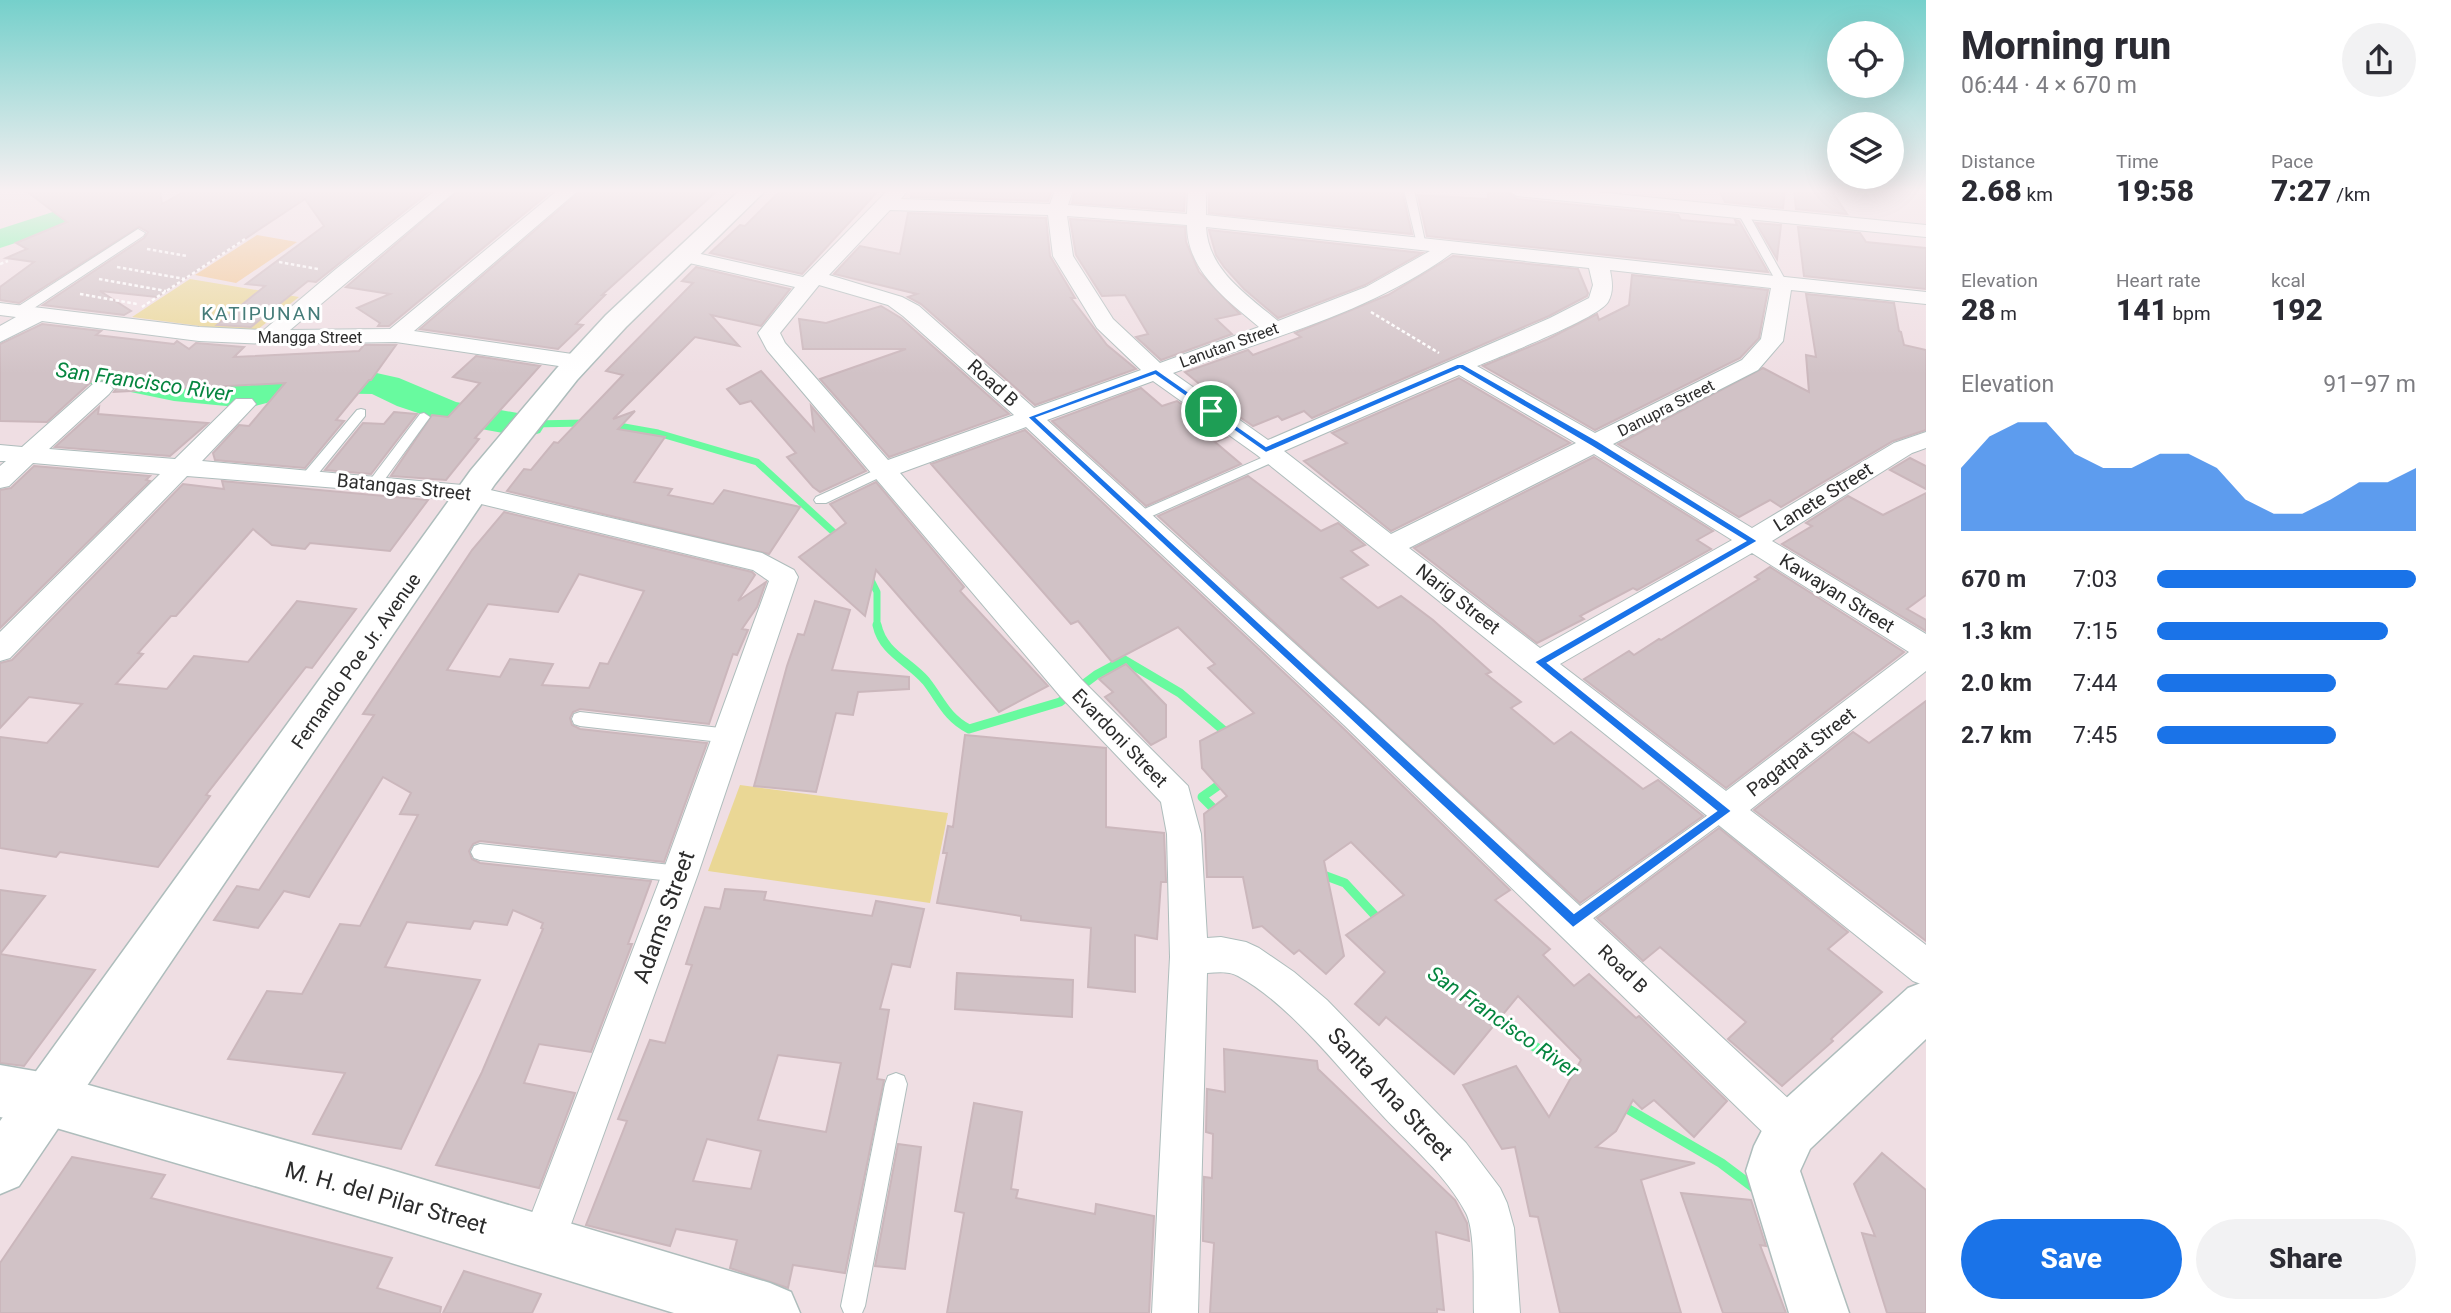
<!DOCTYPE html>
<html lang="en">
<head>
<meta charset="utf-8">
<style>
	:root { --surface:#fff; --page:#f2f2f3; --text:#2b2b33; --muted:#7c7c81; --accent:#1a73e8 }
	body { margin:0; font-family:Roboto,sans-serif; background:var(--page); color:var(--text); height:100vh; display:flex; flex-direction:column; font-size:26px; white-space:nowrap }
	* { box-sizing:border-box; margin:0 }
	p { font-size:23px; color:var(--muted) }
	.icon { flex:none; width:38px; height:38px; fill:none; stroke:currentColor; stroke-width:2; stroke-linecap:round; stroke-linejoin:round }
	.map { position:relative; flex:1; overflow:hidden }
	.sheet { display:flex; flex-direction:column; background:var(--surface); width:525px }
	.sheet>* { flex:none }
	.buttons { position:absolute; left:1827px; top:21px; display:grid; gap:14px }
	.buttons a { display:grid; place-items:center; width:77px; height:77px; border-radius:50%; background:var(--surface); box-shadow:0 7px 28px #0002; font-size:35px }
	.pin { position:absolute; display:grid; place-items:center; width:60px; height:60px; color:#fff; margin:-30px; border:4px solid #fff; border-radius:50%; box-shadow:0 2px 7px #0007 }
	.round { display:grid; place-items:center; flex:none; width:74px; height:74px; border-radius:37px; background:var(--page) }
	.head { display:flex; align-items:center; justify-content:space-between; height:119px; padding:0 35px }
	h1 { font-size:38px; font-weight:800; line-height:52px }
	.metrics { display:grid; grid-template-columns:repeat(3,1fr); gap:10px; height:119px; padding:7px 35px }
	.metrics div { display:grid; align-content:center }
	.metrics b { font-size:30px; font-weight:800 }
	.metrics small { font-size:19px; font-weight:400 }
	.metrics p { font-size:19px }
	.chart { height:196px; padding:14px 35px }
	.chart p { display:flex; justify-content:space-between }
	.chart svg { width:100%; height:126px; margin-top:7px; fill:var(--accent); opacity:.7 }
	.cta { display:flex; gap:14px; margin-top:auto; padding:14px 35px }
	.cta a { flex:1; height:80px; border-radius:42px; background:var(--accent); color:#fff; font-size:28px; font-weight:800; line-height:80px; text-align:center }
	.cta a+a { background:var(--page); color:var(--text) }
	ul { padding:0 35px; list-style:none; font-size:23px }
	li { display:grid; grid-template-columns:112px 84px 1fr; align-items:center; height:52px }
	li i { height:18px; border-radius:9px; background:var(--accent) }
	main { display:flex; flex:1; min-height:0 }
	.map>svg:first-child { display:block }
	.green { fill:#ead795 }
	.pitch { fill:#f2c590 }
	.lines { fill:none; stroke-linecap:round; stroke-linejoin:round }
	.stream-far2 { stroke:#68fa9f; stroke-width:7 }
	.stream-far1 { stroke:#68fa9f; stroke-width:9 }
	.stream { stroke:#68fa9f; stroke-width:10 }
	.river { fill:#68fa9f; fill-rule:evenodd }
	.building { fill:#d1c2c6; stroke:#cbb7bc; stroke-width:2; fill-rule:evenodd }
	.service-casing { stroke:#aebdbc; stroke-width:2 }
	.pedestrian-casing { stroke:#aebdbc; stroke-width:2 }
	.minor-casing { stroke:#aebdbc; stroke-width:2 }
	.tertiary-casing { stroke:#aebdbc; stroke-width:3 }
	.secondary-casing { stroke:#aebdbc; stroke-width:3 }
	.path { stroke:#fff; stroke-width:2.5; stroke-dasharray:3.5 2.5; stroke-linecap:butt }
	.service { fill:#fff; fill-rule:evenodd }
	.pedestrian { fill:#fff; fill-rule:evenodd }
	.minor { fill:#fff; fill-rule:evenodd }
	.tertiary { fill:#fff; fill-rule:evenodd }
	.secondary { fill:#fff; fill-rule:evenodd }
	.route { fill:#1a73e8; stroke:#fff; stroke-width:2; fill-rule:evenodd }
	.labels { text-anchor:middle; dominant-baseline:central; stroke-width:6; stroke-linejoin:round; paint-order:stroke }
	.far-street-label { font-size:16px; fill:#2c2c2c; stroke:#fff }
	.far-quarter-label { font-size:19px; letter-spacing:2px; fill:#457c79; stroke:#fff }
	.street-label { font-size:19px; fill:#2c2c2c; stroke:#fff }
	.water-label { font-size:21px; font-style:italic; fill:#05853f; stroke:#fff }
	.near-street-label { font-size:23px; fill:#2c2c2c; stroke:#fff }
</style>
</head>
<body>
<main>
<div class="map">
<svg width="1926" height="1313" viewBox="0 0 1926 1313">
	<rect width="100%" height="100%" fill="#efdee3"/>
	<!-- green -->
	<g class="green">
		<path d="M190 279 299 297 253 333 132 317Z"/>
		<path d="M740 785 948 813 930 903 708 871Z"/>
	</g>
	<!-- pitch -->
	<path class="pitch" d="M257 235 297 242 236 283 195 275Z"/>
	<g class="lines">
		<!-- stream-far2 -->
		<g class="stream-far2">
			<path d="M532 424 586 423"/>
			<path d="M613 425 658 433 757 462 841 539"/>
			<path d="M868 574 877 592V626"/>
		</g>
		<!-- stream-far1 -->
		<g class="stream-far1">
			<path d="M877 625C883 653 909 661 926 681 941 700 946 717 969 729L1060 702 1096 675 1124 660 1180 693 1229 735"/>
			<path d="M1218 813 1202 797 1226 780"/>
			<path d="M1318 873 1345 883 1381 922"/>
		</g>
		<!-- stream -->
		<g class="stream">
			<path d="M1490 1018 1582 1077"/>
			<path d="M1621 1105 1721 1163 1761 1193"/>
		</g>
		<!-- river -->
		<g class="river">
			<path d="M121 190 132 193 137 199 132 205 0 248V229Z"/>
			<path d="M25 354 97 363 174 379 247 386 304 371 372 372 399 378 456 402 540 417 545 425 540 433 526 437 448 423 397 406 372 394 305 393 247 408 174 401 97 385 25 376 0 379V357Z"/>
		</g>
	</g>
	<!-- building -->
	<g class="building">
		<path d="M25 190H160L162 204 187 190H431L316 282 308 281 251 327 217 325 265 286 246 284 324 226 305 199 157 297 100 291 131 311 124 315 43 305 144 238 148 232 139 227 19 303 0 300V287L34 262 6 258 27 249 16 243 67 222Z"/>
		<path d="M459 190H553L389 326H378L380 323 357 308 390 294 346 287Z"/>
		<path d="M582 190H718L602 295H605L576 324 583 325 558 349 420 329Z"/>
		<path d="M781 190H879L802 274 710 253 740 225 745 226Z"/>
		<path d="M912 190H1052L1048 201 911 197Z"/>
		<path d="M1075 190H1185L1184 211 1072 203Z"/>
		<path d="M1209 190 1402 191 1412 234 1209 213Z"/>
		<path d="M1488 190H1505L1517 199 1678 215 1681 220 1737 225 1735 220 1739 221 1768 272 1427 236 1418 195 1488 199Z"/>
		<path d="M1719 190H1785L1783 208 1725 202Z"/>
		<path d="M1794 190H1831L1847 214 1796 209Z"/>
		<path d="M908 213 1046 218 1050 256 1075 298H1071L1107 345 1136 369 1035 405 921 304 908 297 917 294 834 274 860 246 900 254Z"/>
		<path d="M1070 219 1185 227 1186 242 1199 272 1240 314 1216 319 1232 334 1161 360 1136 337 1148 334 1125 295 1102 296 1076 255Z"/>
		<path d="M1756 223 1781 225 1777 259Z"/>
		<path d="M1798 227 1860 233 1866 242 1926 248V289L1804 276Z"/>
		<path d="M1209 230 1422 253 1365 285 1278 318 1244 289 1224 267 1216 255Z"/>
		<path d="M1453 256 1578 269 1588 293 1587 296 1549 316 1312 418 1304 411 1282 420 1278 416 1253 426 1204 392 1208 391 1185 372 1248 350 1253 355 1301 337 1295 333 1388 295Z"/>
		<path d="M696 267 790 289 761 326 711 315 739 346 695 337 613 419 635 411 618 429 665 437 634 482 672 489 668 495 713 504 724 490 800 507 769 554 507 491 524 469 531 470 554 442 558 443 623 375 606 371 693 283 682 281Z"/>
		<path d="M1632 275 1768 290 1759 338 1740 358 1595 430 1483 366 1548 339 1597 314 1599 320 1629 305Z"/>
		<path d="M1806 294 1894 303 1899 331 1901 332 1904 345 1926 350V430L1893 441 1781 507 1770 500 1739 517 1618 444 1763 368 1809 392 1806 355 1816 357Z"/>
		<path d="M881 306 901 318 1009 414 889 457 820 379 906 349H803L799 319 826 323Z"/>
		<path d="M42 324 101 331 96 335 174 344 177 341 189 349 196 343 244 347 234 357 359 351 364 345H396L371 380H369L336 420 344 421 305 468 215 460 213 453 239 425 249 426 285 383 114 392 116 389 111 382 100 379 91 382 47 422 0 421V344Z"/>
		<path d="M476 356 540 366 475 438 479 439 446 480 391 476 432 415 448 417 480 383 453 377Z"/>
		<path d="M761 371 814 430 811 406 866 471 820 492 813 487 787 457 796 453 751 401 740 404 727 389Z"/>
		<path d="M1459 378 1570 443 1391 531 1304 461 1347 443 1332 433Z"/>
		<path d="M1141 388 1162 406 1177 401 1227 437 1215 442 1241 464 1146 506 1052 421Z"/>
		<path d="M99 407 98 414 208 423 170 456 55 447Z"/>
		<path d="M394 412 417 414 371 474 325 470 363 423 384 424Z"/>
		<path d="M1025 430 1342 727 1510 890 1495 900 1550 949 1543 955 1574 986 1589 974 1636 1018 1639 1016 1727 1101 1694 1137 1654 1100 1642 1109 1633 1100 1616 1131 1596 1147 1695 1163 1641 1180 1681 1313H1560L1538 1217 1530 1216 1515 1147 1502 1149 1463 1085 1516 1066 1549 1117 1581 1060 1518 996 1454 1074 1386 1017 1379 1025 1355 1004 1385 972 1346 935 1404 895 1351 842 1324 861 1344 956 1326 974 1299 950 1294 954 1262 926 1253 928 1243 877H1207L1204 814 1227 796 1202 768 1200 741 1254 713 1208 668 1215 664 1178 627 1112 662 1078 621 1071 624 931 464Z"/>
		<path d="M1594 457 1713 531 1697 540 1711 549 1637 590 1633 588 1580 616 1584 619 1537 643 1414 548Z"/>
		<path d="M1910 458 1926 466V489L1890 470Z"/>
		<path d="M34 466 150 476 146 480 150 481 0 628V490L11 488Z"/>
		<path d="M1248 476 1321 531 1338 523 1365 545 1351 551 1368 565 1341 578 1378 608 1401 596 1433 620 1491 672 1486 674 1521 702 1511 708 1554 744 1571 732 1643 789 1658 780 1703 816 1580 903 1158 516Z"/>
		<path d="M222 481 428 500 390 551 310 543 305 549 272 545 253 529 176 616H171L138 653 143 654 116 684 167 689 194 656 248 662 297 601 356 609 312 668 306 667 206 795 210 796 158 867 60 852 56 857 0 848V737L47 743 82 704 29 697 0 728V663L12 660 183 484 224 489Z"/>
		<path d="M876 482 964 587 960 591 1048 686 999 712 876 570 865 616 799 557 846 523 830 504Z"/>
		<path d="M1926 493V595L1907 609 1926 620V631L1782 544 1812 526 1806 523 1848 496 1883 515Z"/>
		<path d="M504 512 752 572 755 575 738 601 766 582 757 607 742 629 748 630 737 655 733 654 709 724 580 709 573 712 570 718 572 725 580 729 707 743 664 862 480 841 473 844 469 851 472 859 480 863 651 881 628 944H632L591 1052 539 1044 524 1083 575 1093 539 1188 436 1165 482 1072 543 929 541 928 543 923 513 910 507 925 474 921 470 929 407 922 385 967 480 980 401 1149 313 1134 345 1073 228 1059 267 991 302 994 340 924 360 926 418 815 400 814 411 793 383 777 309 897 284 891 258 928 214 920 237 886 259 890 374 715 363 714 472 550ZM579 574 644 591 608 664 600 663 589 688 542 685 553 664 510 659 500 677 447 670 488 604 558 612Z"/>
		<path d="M1770 567 1904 652 1726 788 1584 679 1629 651 1634 655 1659 639 1661 640 1759 579 1755 577Z"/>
		<path d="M815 601 850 610 832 670 909 677V689L858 692 853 715 836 713 816 792 754 786 787 666 798 634 804 635Z"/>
		<path d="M1126 664 1166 705V737L1151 745 1105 697 1113 692 1099 679Z"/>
		<path d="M1926 701V941L1754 810 1853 732 1869 743Z"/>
		<path d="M965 735 1106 748V827L1164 833 1166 882H1161L1157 939 1135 935V992L1088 987 1091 928 1021 920V916L937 903 947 853H943L948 826 953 827Z"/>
		<path d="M1719 828 1848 932 1828 949 1882 992 1831 1039 1833 1041 1782 1086 1728 1039 1746 1022 1660 947 1643 961 1597 918Z"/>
		<path d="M725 889 766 892 764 900 872 916 876 901 924 909 910 967 892 964 880 1009 889 1010 877 1079 884 1080 845 1273 793 1265 788 1288 730 1268 737 1240 676 1229 670 1246 586 1225 627 1121 618 1119 650 1040 665 1043 692 965 686 964 705 907 720 909ZM778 1055 841 1063 826 1132 758 1120ZM707 1139 761 1151 751 1189 693 1181Z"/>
		<path d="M0 890 45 896 0 954Z"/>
		<path d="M0 954 95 970 24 1066 0 1063Z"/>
		<path d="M957 973 1073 980 1072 1017 955 1009Z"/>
		<path d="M1224 1049 1317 1061 1318 1069 1455 1200 1467 1223 1469 1241 1436 1232 1444 1310 1437 1309V1313H1210L1214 1243 1203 1241 1204 1177 1212 1178 1213 1134 1206 1132 1207 1089 1225 1092Z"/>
		<path d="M974 1103 1022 1112 1011 1189 1018 1190 1016 1198 1095 1214 1096 1204 1154 1216 1149 1313H947L964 1213 955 1211Z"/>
		<path d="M898 1144 921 1147 905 1269 875 1266Z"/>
		<path d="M1882 1153 1926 1190V1313H1887L1862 1233 1875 1236 1854 1184Z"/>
		<path d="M72 1157 165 1175 151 1198 392 1258 377 1288 441 1307 440 1313H0V1263Z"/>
		<path d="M1681 1193 1751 1200 1766 1246 1760 1245 1786 1313H1723Z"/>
		<path d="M464 1271 541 1294 532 1313H443Z"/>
	</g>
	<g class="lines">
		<!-- service casing -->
		<g class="service-casing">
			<g id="service">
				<path d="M1404 190H1414L1426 246 1417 244Z"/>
				<path d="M1743 210 1748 213 1787 283 1786 285 1777 283 1738 213Z"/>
				<path d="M361 409 365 410V416L313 480H303V474L357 410Z"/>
				<path d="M424 413 430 417 380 486H370L368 483 370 480 420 414Z"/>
				<path d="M1275 452 1282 456 1280 459 1143 520H1133L1131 517 1133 514Z"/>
				<path d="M884 466 891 470 889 473 826 503H816L814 500 816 497Z"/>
				<path d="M580 712 729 729 735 731 737 736 735 741 729 743 580 726 574 724 572 719 574 714Z"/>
				<path d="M1725 803 1731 806 1734 811 1731 816 1580 928 1573 931 1566 928 1563 922 1566 916Z"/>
				<path d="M480 844 680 866 687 868 689 874 687 880 680 882 480 860 474 858 471 852 474 846Z"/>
				<path d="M896 1073 904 1076 907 1084 865 1306 862 1313H844L841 1306 885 1084 888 1076Z"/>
			</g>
		</g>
		<!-- pedestrian casing -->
		<g class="pedestrian-casing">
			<path id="pedestrian" d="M138 229 145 233 143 236 25 314H13L11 311Z"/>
		</g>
		<!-- minor casing -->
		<g class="minor-casing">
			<g id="minor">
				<path d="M436 190H457L290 330 390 329 558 190H579L414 331 579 355 587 357 590 362 587 367 579 369 396 342 269 344 199 341 42 321 0 342V326L16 317 0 315V303L199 327 264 330 336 269Z"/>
				<path d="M888 190H908L901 199 1050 204 1055 190H1073L1068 205 1187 214 1188 190H1206V215L1926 292V304L1791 290 1783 341 1758 370 1613 444 1752 528 1894 443 1926 432V448L1912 453 1772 541 1926 634V671L1750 810 1926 945V986L1913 981 1257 455 1153 381 1047 420 1366 708 1806 1115 1812 1130 1806 1145 1791 1151 1776 1145 1344 725 1026 427 900 473 1082 680 1188 786 1201 834 1207 938 1221 937 1246 942 1259 948 1294 972 1327 1000 1466 1143 1500 1188 1507 1203 1514 1228 1520 1313H1474C1473 1289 1476 1232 1466 1213 1447 1176 1411 1146 1383 1116 1342 1072 1290 1004 1238 976 1229 971 1218 972 1207 973L1198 1313H1152L1170 957 1167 834 1161 802 1060 696 767 350 758 333 795 287 676 260 673 256 676 252 683 250 803 277ZM890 210 1048 215 1053 256 1097 328 1141 370 1034 408 919 306 902 297 829 275ZM1067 216 1187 225C1187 271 1227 300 1259 327L1160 363 1113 319 1073 256ZM1206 227 1430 251 1366 287 1278 321C1247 295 1208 270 1206 227ZM1452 253 1589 268 1593 285 1589 298 1550 318 1268 440 1173 373C1267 339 1370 313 1452 253ZM1610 270 1771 288 1761 339 1742 360 1595 433 1477 366C1499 357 1599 318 1608 302 1614 291 1612 281 1610 270ZM819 285 888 305 903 316 1014 415 888 460 785 343 780 333ZM1459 375 1576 443 1391 534 1284 451ZM1594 454 1732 540 1540 648 1409 548ZM1752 553 1909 652 1726 791 1560 664Z"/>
				<path d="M1508 190H1576L1926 225V237L1517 196Z"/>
				<path d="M101 382 109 384 113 389 109 394 49 449 175 459 236 399H252L256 404 202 461 473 486 762 553 794 570 798 577 698 874 558 1260 542 1266 526 1260 520 1244 662 874 769 581 753 570 473 502 375 491 187 476 10 658 0 661V632L160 474 33 463 9 486 0 488V466L6 461H0V445L22 447 93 384Z"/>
			</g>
		</g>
		<!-- tertiary casing -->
		<g class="tertiary-casing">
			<g id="tertiary">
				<path d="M1926 981V1039L1810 1149 1800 1171 1849 1313H1789L1746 1171 1754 1146 1772 1111 1908 988Z"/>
				<path d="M0 1065 46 1073 388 1169 770 1283 791 1292 800 1313H674L388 1225 46 1125 0 1117Z"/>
			</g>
		</g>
		<!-- secondary casing -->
		<g class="secondary-casing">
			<path id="secondary" d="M740 190H766L626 327 577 380 495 484 19 1186 0 1194V1121L471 470 557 368 606 315Z"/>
		</g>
		<!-- path -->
		<g class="path">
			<path d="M147 249 187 256"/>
			<path d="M279 262 318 269"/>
			<path d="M0 264 8 261"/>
			<path d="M117 267 185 279"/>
			<path d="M99 279 166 291"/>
			<path d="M80 294 137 304"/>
			<path d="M142 307 245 239"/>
			<path d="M1371 312 1439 353"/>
		</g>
		<!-- service -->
		<use href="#service" class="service"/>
		<!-- pedestrian -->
		<use href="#pedestrian" class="pedestrian"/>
		<!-- minor -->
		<use href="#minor" class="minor"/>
		<!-- tertiary -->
		<use href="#tertiary" class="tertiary"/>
		<!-- secondary -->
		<use href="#secondary" class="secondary"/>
	</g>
	<!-- sky -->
	<linearGradient id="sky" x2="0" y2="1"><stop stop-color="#75d0cb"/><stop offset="0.51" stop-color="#f8f0f2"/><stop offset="1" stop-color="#f8f0f2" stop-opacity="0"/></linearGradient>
	<rect width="1926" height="374" fill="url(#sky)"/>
	<!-- route -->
	<path class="route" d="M1457 364H1463L1598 441 1758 541 1548 663 1732 811 1573 928 1027 417 1156 369 1266 446ZM1460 369 1591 446 1745 541 1534 662 1716 811 1574 913 1037 418 1155 375 1266 453Z"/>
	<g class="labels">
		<!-- far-street labels -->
		<g class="far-street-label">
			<text x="310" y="337">Mangga Street</text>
			<text transform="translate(1229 345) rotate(-20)">Lanutan Street</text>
			<text transform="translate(1666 408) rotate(-27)">Danupra Street</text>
		</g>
		<!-- far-quarter labels -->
		<g class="far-quarter-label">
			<text x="262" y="313">KATIPUNAN</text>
		</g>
		<!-- street labels -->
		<g class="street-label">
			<text transform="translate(993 383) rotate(42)">Road B</text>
			<text transform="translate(404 487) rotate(6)">Batangas Street</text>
			<text transform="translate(1823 497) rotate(-32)">Lanete Street</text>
			<text transform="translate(1837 593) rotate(32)">Kawayan Street</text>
			<text transform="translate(1458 599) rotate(38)">Narig Street</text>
			<text transform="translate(356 661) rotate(-55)">Fernando Poe Jr. Avenue</text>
			<text transform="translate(1120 738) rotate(46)">Evardoni Street</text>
			<text transform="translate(1801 752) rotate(-38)">Pagatpat Street</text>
			<text transform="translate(1623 969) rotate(44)">Road B</text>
		</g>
		<!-- water labels -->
		<g class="water-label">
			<text transform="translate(144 382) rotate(8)">San Francisco River</text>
			<text transform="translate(1503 1022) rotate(35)">San Francisco River</text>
		</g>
		<!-- near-street labels -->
		<g class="near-street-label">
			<text transform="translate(664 917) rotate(-70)">Adams Street</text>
			<text transform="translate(1390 1094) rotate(47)">Santa Ana Street</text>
			<text transform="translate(386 1198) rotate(16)">M. H. del Pilar Street</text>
		</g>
	</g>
</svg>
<div class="buttons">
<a><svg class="icon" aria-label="locate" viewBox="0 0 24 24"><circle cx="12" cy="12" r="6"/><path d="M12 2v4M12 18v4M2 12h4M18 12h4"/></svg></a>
<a><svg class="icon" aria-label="layers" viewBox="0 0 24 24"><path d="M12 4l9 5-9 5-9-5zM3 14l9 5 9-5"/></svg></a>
</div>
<div class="pin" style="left:1211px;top:411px;background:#1e9e55"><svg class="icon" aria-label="arrive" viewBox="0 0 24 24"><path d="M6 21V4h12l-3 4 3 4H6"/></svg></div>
</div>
<section class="sheet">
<div class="head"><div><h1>Morning run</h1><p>06:44 · 4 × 670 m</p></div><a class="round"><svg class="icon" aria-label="share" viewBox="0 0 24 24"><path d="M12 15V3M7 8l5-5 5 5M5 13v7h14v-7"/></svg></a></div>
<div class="metrics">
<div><p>Distance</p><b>2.68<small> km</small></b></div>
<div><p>Time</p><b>19:58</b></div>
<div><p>Pace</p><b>7:27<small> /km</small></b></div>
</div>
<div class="metrics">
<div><p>Elevation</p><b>28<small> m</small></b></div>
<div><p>Heart rate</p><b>141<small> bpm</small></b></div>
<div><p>kcal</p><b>192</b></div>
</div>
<div class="chart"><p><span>Elevation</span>91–97 m</p>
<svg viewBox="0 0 160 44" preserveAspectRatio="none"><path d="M0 44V22L10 11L20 6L30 6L40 17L50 22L60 22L70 17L80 17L90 22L100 33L110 38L120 38L130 33L140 27L150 27L160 22V44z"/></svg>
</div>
<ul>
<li><b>670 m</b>7:03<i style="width:100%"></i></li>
<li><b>1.3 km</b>7:15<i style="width:89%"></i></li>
<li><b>2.0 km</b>7:44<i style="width:69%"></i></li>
<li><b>2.7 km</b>7:45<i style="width:69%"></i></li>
</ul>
<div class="cta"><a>Save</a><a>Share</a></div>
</section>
</main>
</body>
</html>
